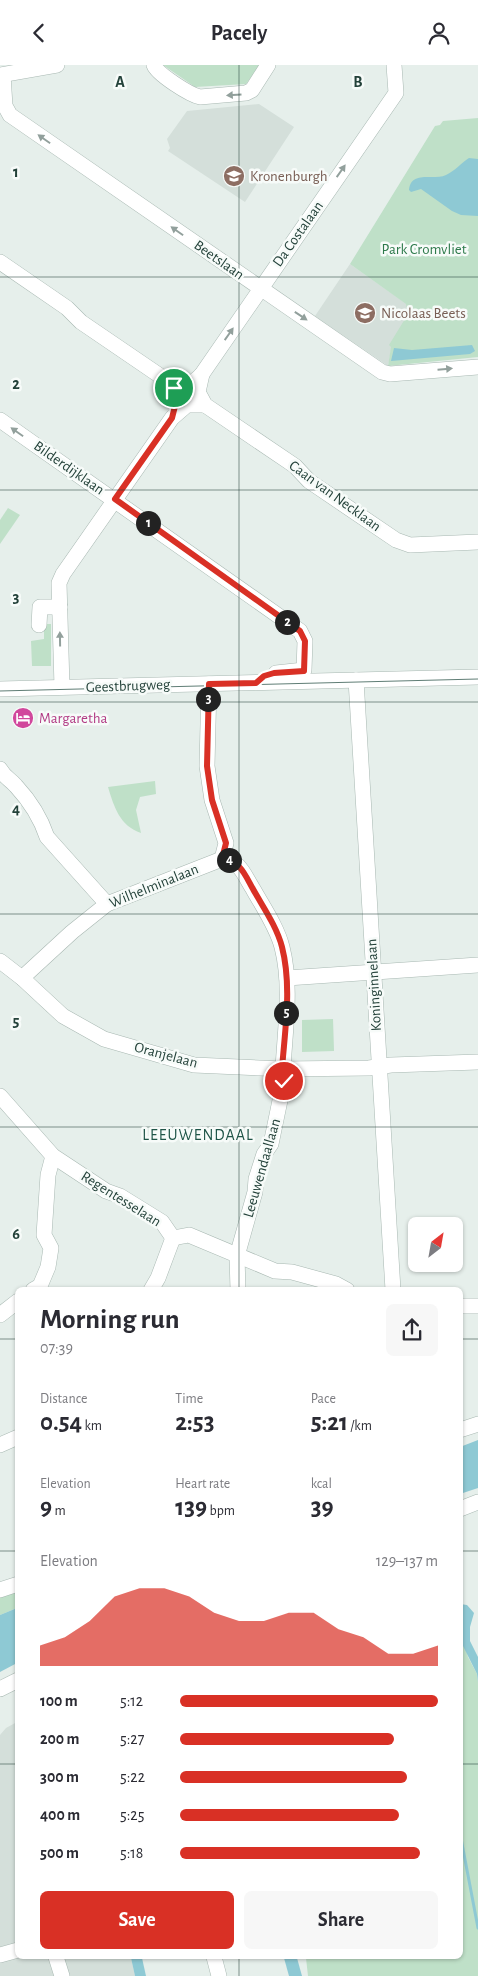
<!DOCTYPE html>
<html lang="en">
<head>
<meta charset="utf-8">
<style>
	:root { --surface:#fff; --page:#f7f7f7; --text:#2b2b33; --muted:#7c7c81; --accent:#d93025 }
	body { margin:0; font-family:"Alegreya Sans",sans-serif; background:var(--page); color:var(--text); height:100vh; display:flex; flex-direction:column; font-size:19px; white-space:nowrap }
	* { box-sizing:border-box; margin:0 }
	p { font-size:16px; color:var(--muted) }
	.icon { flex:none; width:28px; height:28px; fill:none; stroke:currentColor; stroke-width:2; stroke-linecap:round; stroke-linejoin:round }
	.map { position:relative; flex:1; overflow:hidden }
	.panel { position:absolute; left:15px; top:1222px; width:448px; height:672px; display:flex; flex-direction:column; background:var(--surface); border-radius:8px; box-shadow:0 1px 4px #0004 }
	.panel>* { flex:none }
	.needle { width:32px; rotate:31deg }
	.fabs { position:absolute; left:408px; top:1152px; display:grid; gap:10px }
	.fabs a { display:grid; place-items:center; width:55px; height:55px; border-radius:8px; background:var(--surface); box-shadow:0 1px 4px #0004; font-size:25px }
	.pin { position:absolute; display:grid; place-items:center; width:42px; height:42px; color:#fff; margin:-21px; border:2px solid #fff; border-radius:50%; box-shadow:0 1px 5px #0007 }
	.km { position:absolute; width:25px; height:25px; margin:-12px; border-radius:50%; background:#222; color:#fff; font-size:14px; line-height:25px; text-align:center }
	.round { display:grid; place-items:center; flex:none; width:52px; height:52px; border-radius:8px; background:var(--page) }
	.headline { display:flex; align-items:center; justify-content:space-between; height:85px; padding:0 25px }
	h1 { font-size:28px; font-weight:700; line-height:38px }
	.stats { display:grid; grid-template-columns:repeat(3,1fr); gap:8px; height:85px; padding:5px 25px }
	.stats div { display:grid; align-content:center }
	.stats b { font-size:25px; font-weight:700 }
	.stats small { font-size:14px; font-weight:400 }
	.stats p { font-size:14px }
	.chart { height:140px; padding:10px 25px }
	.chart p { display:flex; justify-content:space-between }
	.chart svg { width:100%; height:90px; margin-top:5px; fill:var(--accent); opacity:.7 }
	.primary-button { display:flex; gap:10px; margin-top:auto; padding:10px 25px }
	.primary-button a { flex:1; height:58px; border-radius:8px; background:var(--accent); color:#fff; font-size:20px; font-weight:700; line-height:58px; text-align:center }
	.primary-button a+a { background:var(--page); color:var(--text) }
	ul { padding:0 25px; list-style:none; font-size:16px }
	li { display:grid; grid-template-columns:80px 60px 1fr; align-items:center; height:38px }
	li i { height:12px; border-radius:6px; background:var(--accent) }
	header { display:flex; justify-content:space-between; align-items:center; height:65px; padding:0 25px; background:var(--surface); font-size:22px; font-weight:700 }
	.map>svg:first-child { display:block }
	.built { fill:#d4dfda }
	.green { fill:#bfe0c8 }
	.water { fill:#8ec9d4 }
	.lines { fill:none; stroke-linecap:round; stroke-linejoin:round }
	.stream { stroke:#8ec9d4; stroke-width:3 }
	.minor-casing { stroke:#a8b8b2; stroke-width:16 }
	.minor { stroke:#fff; stroke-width:15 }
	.tram { stroke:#5f7d75; stroke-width:1 }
	.oneway { fill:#92a09c }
	.route-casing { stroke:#fff; stroke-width:10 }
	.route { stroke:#d93025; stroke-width:6 }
	.grid { fill:none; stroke:#24423a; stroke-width:1; stroke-opacity:0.55 }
	.labels { text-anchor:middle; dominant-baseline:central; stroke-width:5; stroke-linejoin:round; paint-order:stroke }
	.education-label { font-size:15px; fill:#785e54; stroke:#f7fbf9; text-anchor:start }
	.street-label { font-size:15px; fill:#24423a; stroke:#f7fbf9 }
	.park-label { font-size:15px; fill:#2d7a4b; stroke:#f7fbf9 }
	.hotel-label { font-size:15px; fill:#b23c85; stroke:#f7fbf9; text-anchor:start }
	.neighbourhood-label { font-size:16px; letter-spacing:1px; fill:#1f5548; stroke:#f7fbf9 }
	.grid-label { font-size:16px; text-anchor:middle; font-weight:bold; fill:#24423a; stroke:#f7fbf9; stroke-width:5; stroke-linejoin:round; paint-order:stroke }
</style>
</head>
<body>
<header><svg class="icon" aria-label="back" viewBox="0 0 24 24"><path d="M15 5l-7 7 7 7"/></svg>Pacely<svg class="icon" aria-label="person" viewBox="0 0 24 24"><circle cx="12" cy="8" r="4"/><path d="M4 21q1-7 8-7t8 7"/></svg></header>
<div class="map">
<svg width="478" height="1911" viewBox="0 0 478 1911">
	<rect width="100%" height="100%" fill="#e6efeb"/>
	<!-- built -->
	<g class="built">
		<path d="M259 39 294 62 245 137 168 86 170 83 167 74 187 46Z"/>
		<path d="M350 199 415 245 392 280 388 301 315 251Z"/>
		<path d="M17 1657 18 1892 131 1893 135 1911H0V1670L6 1663Z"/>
	</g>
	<!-- green -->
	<g class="green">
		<path d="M163 0H260L246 19 195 22Z"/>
		<path d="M478 53V292L388 301 391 282 389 280 408 249 406 239 350 199 435 61 440 60 443 56Z"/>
		<path d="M8 443 20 450 0 479V455Z"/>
		<path d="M44 559H51V601H32L31 576 44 574Z"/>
		<path d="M155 716 156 729 140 732 136 745 141 768C120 761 114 742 108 722Z"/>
		<path d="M333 954 334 986 302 987V955Z"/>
		<path d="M17 1526V1543L0 1550V1532Z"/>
		<path d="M460 1561 468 1592 477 1609 478 1617V1911H308L306 1893 460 1892V1812L463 1808 460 1795Z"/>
	</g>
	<!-- water -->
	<g class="water">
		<path d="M469 93 478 94V151L461 150 452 146 421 124 411 127 409 125C411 105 434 116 446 110 455 106 461 98 469 93Z"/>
		<path d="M472 280 475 286 470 289 391 296 394 283 412 285Z"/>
		<path d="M478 1375V1423L460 1429V1382Z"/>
		<path d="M460 1539 467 1540 474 1548 470 1562V1576L478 1592V1617L477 1609 461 1577Z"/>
		<path d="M17 1543V1598L0 1607V1550Z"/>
		<path d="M131 1893H142L146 1911H135Z"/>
		<path d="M284 1893H297L302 1911H289Z"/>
	</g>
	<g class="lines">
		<!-- stream -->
		<path class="stream" d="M460 1768 478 1863"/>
		<!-- minor casing -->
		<g class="minor-casing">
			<g id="minor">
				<path d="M154 0C157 9 190 30 200 32L246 28 252 25 268 0"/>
				<path d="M0 10 57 0"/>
				<path d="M3 10 5 41 10 50 382 307 390 309 478 302"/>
				<path d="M0 197 67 243 81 257 172 319C184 322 193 319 202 309L396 28 394 0"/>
				<path d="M202 309 198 327 205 340 295 401 309 416 396 475 410 480 478 477"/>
				<path d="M0 355 300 566 305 576 304 605 276 608"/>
				<path d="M39 560 40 542H60"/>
				<path d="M356 615 393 1225"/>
				<path d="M209 619 207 701 212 735 226 778 222 794C240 795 244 810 253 824 263 842 277 862 282 882 292 921 285 964 283 1004L284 1016 271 1079 264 1089 256 1114 255 1127 237 1191 238 1225"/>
				<path d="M62 622 59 518 63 509 172 353 187 340H205"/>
				<path d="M0 624 478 612"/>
				<path d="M0 704C6 714 9 713 16 721 29 735 41 754 47 772L107 839"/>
				<path d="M0 896 22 913 63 951 104 974 194 1000 283 1004 369 1003 391 1000 478 997"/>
				<path d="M22 913 72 867 107 839 222 794"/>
				<path d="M287 913 478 900"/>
				<path d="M0 1031 53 1091 106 1126 120 1131 162 1157 173 1173 189 1170 275 1206 292 1207 336 1219 347 1225"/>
				<path d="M33 1225 40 1221 48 1202 51 1183 44 1170 48 1110 53 1091"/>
				<path d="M151 1225 158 1213 173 1173"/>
				<path d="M460 1241H478"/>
				<path d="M0 1250 18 1236"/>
				<path d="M460 1365 478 1359"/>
				<path d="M0 1380 18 1372"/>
				<path d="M460 1444 478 1437"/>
				<path d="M0 1525 18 1519"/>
				<path d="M0 1624 18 1615"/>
				<path d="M0 1890 18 1885"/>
				<path d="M56 1892 62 1911"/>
				<path d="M214 1892 219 1911"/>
			</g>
		</g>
		<!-- minor -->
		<use href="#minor" class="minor"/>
		<!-- tram -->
		<path class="tram" d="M0 626 478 614"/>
	</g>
	<!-- one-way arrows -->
	<defs><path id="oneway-solid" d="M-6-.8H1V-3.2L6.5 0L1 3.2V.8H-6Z" transform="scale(1.25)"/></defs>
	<g class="oneway">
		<use href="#oneway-solid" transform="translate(234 30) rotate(176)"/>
		<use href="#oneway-solid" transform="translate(44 74) rotate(-145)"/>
		<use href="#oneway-solid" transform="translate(341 106) rotate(-55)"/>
		<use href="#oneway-solid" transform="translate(177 166) rotate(-145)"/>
		<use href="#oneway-solid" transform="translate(301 251) rotate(34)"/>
		<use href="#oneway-solid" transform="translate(229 269) rotate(-55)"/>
		<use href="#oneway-solid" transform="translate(445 304) rotate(-5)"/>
		<use href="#oneway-solid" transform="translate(17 367) rotate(-145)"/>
		<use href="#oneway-solid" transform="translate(60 574) rotate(-91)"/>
	</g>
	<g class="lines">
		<!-- route casing -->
		<g class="route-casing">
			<path id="route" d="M174 323 177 333 172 353 115 434 300 566 305 576 304 606 274 608 264 611 256 618 209 619 207 701 212 735 226 778 222 794C240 795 245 810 253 824 263 842 277 862 282 882 292 921 285 964 282 1004L284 1016"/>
		</g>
		<!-- route -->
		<use href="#route" class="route"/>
	</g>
	<!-- grid -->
	<path class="grid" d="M239 0V1225M0 212H478M0 425H478M0 637H478M0 849H478M0 1062H478M0 1274H18M460 1274H478M0 1486H18M460 1486H478M0 1699H18M460 1699H478M239 1892V1911"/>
	<!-- icons -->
	<defs>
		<g id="school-disc" transform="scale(1.125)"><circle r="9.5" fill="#8d6e63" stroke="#f7fbf9"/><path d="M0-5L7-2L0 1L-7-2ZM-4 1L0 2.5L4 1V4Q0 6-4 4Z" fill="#fff"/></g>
		<g id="hotel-disc" transform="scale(1.125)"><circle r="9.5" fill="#d1479c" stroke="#f7fbf9"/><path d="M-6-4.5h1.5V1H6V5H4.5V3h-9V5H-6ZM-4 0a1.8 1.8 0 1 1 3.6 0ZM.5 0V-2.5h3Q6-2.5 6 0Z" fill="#fff"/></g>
	</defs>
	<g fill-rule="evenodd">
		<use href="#school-disc" x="234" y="111"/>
		<use href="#school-disc" x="365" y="248"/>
		<use href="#hotel-disc" x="23" y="653"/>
	</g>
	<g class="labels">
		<!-- education labels -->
		<g class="education-label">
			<text x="250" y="111">Kronenburgh</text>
			<text x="381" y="248">Nicolaas Beets</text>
		</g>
		<!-- street labels -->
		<g class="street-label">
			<text transform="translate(298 169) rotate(-55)">Da Costalaan</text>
			<text transform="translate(219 195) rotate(35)">Beetslaan</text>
			<text transform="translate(69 403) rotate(35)">Bilderdijklaan</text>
			<text transform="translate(335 431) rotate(36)">Caan van Necklaan</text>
			<text transform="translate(128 621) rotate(-2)">Geestbrugweg</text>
			<text transform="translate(154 821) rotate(-22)">Wilhelminalaan</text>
			<text transform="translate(374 920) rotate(-93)">Koninginnelaan</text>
			<text transform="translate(166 990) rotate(15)">Oranjelaan</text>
			<text transform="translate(262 1103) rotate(-74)">Leeuwendaallaan</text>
			<text transform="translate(121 1134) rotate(32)">Regentesselaan</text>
		</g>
		<!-- park labels -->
		<g class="park-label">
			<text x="424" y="184">Park Cromvliet</text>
		</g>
		<!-- hotel labels -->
		<g class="hotel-label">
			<text x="39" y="653">Margaretha</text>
		</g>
		<!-- neighbourhood labels -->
		<g class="neighbourhood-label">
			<text x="198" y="1070">LEEUWENDAAL</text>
		</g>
	</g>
	<g class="grid-label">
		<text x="120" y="22">A</text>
		<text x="358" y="22">B</text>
		<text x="16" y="112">1</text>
		<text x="16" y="324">2</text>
		<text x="16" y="537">3</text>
		<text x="16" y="749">4</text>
		<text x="16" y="961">5</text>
		<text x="16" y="1174">6</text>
	</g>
</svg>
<div class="fabs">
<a><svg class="needle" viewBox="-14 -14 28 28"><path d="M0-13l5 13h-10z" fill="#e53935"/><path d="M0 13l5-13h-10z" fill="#7c7c81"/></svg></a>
</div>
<div class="pin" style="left:174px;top:323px;background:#1e9e55"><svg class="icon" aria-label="arrive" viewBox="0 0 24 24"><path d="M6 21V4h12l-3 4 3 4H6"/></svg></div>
<div class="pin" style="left:284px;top:1016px;background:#d93025"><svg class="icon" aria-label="check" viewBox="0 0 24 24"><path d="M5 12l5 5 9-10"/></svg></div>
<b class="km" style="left:148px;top:458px">1</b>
<b class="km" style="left:287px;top:557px">2</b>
<b class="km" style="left:208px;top:634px">3</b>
<b class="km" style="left:229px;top:795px">4</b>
<b class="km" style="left:286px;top:948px">5</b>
<section class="panel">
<div class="headline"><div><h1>Morning run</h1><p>07:39</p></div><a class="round"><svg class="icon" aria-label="share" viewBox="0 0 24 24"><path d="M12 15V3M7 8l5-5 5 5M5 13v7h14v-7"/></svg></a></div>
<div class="stats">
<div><p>Distance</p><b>0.54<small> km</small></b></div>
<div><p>Time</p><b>2:53</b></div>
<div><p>Pace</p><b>5:21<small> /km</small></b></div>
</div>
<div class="stats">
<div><p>Elevation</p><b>9<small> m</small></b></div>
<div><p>Heart rate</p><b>139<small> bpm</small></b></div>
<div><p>kcal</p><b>39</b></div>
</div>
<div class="chart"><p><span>Elevation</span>129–137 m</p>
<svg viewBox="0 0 160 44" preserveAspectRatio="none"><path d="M0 44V34L10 30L20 22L30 10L40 6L50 6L60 10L70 18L80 22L90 22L100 18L110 18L120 26L130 30L140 38L150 38L160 34V44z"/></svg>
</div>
<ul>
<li><b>100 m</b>5:12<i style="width:100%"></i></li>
<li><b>200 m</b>5:27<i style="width:83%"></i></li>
<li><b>300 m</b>5:22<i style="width:88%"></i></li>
<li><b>400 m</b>5:25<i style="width:85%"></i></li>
<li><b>500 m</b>5:18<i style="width:93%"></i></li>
</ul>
<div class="primary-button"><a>Save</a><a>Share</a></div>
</section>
</div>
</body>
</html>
